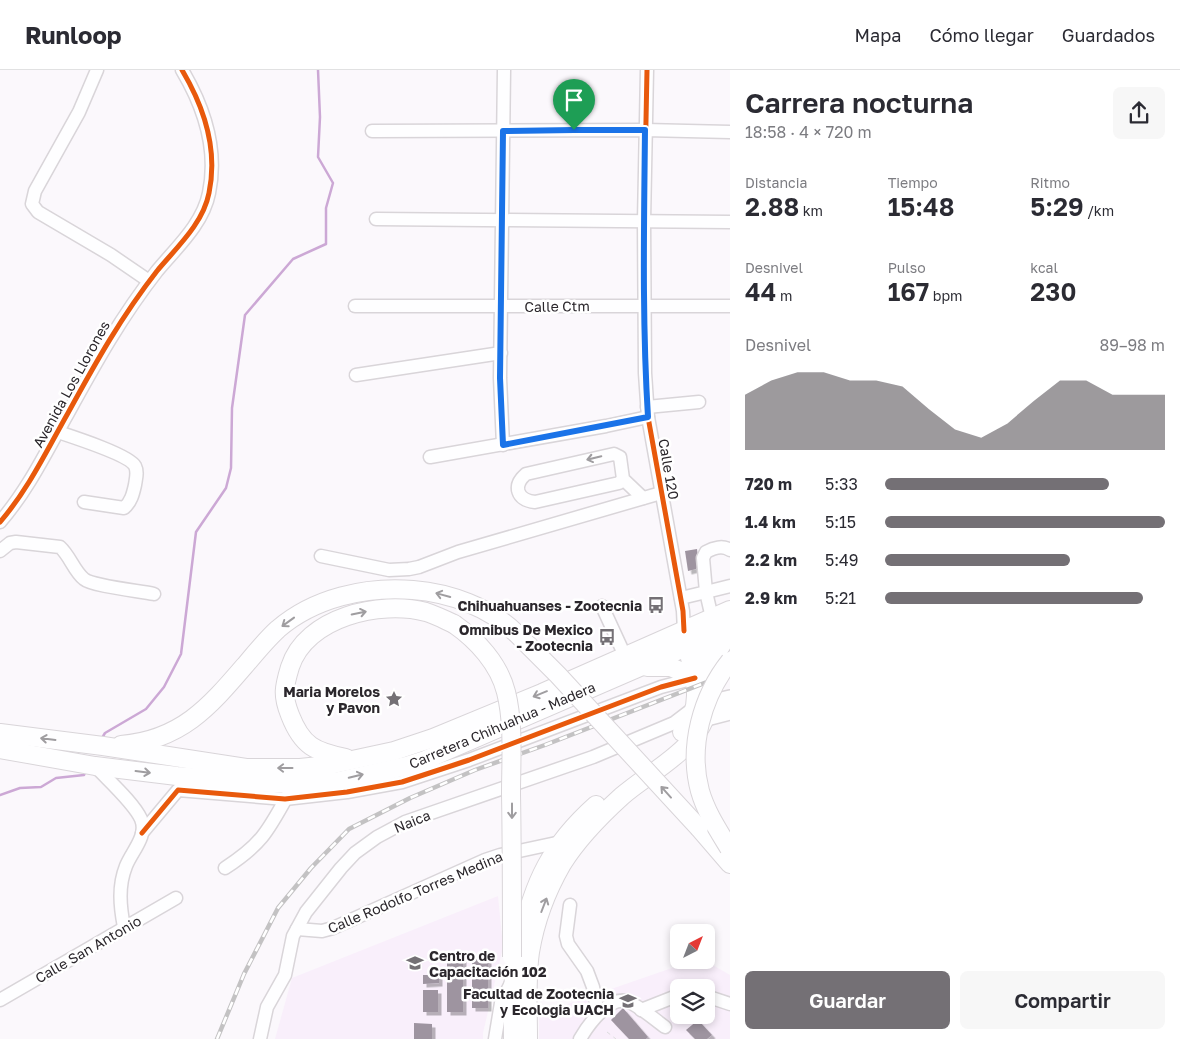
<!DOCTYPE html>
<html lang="es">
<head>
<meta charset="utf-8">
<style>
	:root { --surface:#fff; --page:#f7f7f7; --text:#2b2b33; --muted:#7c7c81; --line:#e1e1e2; --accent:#747075 }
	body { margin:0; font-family:"Golos Text",sans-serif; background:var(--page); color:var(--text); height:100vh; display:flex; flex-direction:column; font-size:19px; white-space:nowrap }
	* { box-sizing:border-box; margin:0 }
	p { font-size:16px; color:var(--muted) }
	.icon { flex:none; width:28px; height:28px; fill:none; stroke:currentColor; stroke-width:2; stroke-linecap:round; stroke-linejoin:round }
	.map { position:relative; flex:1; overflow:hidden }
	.sheet { display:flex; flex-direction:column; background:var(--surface); width:450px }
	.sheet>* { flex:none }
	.needle { width:32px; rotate:42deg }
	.fabs { position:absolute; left:670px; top:854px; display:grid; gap:10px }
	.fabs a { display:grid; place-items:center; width:45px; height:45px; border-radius:8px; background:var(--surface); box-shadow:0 2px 8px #0003; font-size:25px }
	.pin { position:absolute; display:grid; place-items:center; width:42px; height:42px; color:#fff; margin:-51px -21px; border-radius:50% 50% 50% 0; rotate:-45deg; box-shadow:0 0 5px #0007 }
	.pin .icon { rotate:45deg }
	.round { display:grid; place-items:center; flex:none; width:52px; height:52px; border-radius:8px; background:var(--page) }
	.summary { display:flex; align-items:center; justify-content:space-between; height:85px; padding:0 15px }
	h1 { font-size:28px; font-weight:600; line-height:38px }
	.figures { display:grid; grid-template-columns:repeat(3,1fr); gap:8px; height:85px; padding:5px 15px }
	.figures div { display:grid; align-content:center }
	.figures b { font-size:25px; font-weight:600 }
	.figures small { font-size:14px; font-weight:400 }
	.figures p { font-size:14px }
	.chart { height:140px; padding:10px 15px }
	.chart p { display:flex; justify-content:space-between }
	.chart svg { width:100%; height:90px; margin-top:5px; fill:var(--accent); opacity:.7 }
	.primary-button { display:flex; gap:10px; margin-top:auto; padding:10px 15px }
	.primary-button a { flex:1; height:58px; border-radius:8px; background:var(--accent); color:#fff; font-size:20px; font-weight:600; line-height:58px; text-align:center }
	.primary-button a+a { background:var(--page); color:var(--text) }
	ul { padding:0 15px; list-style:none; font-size:16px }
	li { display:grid; grid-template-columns:80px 60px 1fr; align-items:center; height:38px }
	li i { height:12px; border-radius:6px; background:var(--accent) }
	header { display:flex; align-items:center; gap:30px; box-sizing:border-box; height:70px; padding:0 25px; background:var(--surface); border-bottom:1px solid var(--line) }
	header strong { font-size:24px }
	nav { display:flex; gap:28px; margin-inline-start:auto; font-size:18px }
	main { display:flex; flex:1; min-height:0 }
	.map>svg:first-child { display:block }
	.built { fill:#f9effb; fill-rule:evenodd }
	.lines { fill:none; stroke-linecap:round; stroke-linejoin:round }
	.stream { stroke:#cca8d5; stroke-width:2.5 }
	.building { fill:#9e94a0; filter:url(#shadow) }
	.minor-casing { stroke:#d9d5d9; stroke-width:15 }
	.major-casing { stroke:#d9d5d9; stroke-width:18 }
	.highway-casing { stroke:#d9d5d9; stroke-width:20 }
	.path { stroke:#dcdcdd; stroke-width:1; stroke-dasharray:4 4; stroke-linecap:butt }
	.minor { stroke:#fefeff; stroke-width:12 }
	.major { stroke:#fefeff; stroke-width:15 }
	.highway { stroke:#fefeff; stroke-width:18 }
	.rail-casing { stroke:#c3c2c3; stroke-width:4.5 }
	.rail { stroke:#fff; stroke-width:2.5; stroke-dasharray:8; stroke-linecap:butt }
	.highway-bridge-casing { stroke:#d9d5d9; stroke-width:20; stroke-linecap:butt }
	.highway-bridge { stroke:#fefeff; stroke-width:18 }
	.cycleway-casing { stroke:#fff; stroke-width:8 }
	.cycleway { stroke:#e8590c; stroke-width:5 }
	.oneway { stroke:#9f9da0 }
	.route-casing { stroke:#fff; stroke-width:10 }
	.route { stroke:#1a73e8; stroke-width:6 }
	.labels { text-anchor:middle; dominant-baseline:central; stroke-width:5; stroke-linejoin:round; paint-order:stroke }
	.street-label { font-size:14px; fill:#2b272c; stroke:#fff }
	.poi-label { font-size:14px; font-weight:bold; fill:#2b272c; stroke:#fff; text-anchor:end }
</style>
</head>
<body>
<header>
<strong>Runloop</strong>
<nav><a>Mapa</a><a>Cómo llegar</a><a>Guardados</a></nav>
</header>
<main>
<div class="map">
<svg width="730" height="969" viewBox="0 0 730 969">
	<defs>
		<filter id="shadow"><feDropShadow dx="3.5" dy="3.5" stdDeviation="0" flood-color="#0004"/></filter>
	</defs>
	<rect width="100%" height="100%" fill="#fbf8fc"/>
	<!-- built -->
	<g class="built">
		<path d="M498 826 503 877 483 963V969H275L292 908Z"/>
		<path d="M695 890H704L730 905V969H539V944ZM679 918H706V945H679Z"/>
	</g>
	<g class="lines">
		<!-- stream -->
		<g class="stream">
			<path d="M102 668 105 663 146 639 164 617 181 584 196 462 226 418 231 398 232 338 245 245 293 189 326 174V138L333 113 318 87 320 47 318 0"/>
			<path d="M0 725 20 718 41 717 56 708 84 705 86 700"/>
		</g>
	</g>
	<!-- building -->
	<g class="building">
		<path d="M697 479 699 494 696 499 688 501 685 481Z"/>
		<rect x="447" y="888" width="16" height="54"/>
		<rect x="472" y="889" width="16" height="49"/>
		<path d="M423 905H439V913L423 914Z"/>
		<rect x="423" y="920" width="15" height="22"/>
		<path d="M623 938 648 967 646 969H629L611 950Z"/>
		<path d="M698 950 712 965 707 969H695L686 960Z"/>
		<path d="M414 953 432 954V969H414Z"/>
	</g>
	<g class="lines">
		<!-- minor casing -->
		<g class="minor-casing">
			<g id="minor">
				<path d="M97 0 79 42 35 121 32 134 38 142 111 185 149 211"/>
				<path d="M647 0 644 151 645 303 648 347 683 541 684 561"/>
				<path d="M372 61 645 60 730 62"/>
				<path d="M376 149 730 152"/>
				<path d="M355 236H730"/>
				<path d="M356 305 501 283"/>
				<path d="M647 337 699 332"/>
				<path d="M58 362C73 367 129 385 135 396 138 402 136 408 135 415 133 424 131 432 124 438L84 432"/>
				<path d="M503 375 500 308 504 0"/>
				<path d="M430 387 606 356 648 347"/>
				<path d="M623 409 619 413 535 432C517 430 512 416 526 404L614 384 620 387 623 409 643 428"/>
				<path d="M0 452C28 420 47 380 68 343 96 292 121 247 157 201 176 178 203 154 209 123 218 80 204 37 182 0"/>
				<path d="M0 481 10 473 16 472 60 477C70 486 74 501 84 509 92 516 140 521 154 524"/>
				<path d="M321 486 389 500 409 499 419 497 458 482 661 423"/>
				<path d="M681 528 706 522 703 488 706 482C713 478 723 475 730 480"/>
				<path d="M602 536 625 586"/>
				<path d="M712 548 706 522 730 516"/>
				<path d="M95 696C108 710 134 733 141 749 148 766 132 781 126 796 118 816 120 836 124 857"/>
				<path d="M142 763 178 720 285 729 347 722 402 712 469 690 661 617 695 608"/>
				<path d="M225 798C262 774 268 761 289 723"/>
				<path d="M570 835 566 866 568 874 587 901 593 917 598 944"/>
				<path d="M297 859 322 861 333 858 485 790 500 785 561 772"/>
				<path d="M706 926 730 934"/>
				<path d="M0 930 176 828"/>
				<path d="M641 940 679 925"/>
				<path d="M260 969 267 937 285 905 293 866 306 842 341 798 355 783 377 767 405 752 593 687 674 653 695 637"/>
				<path d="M495 969 501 933 512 911"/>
				<path d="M580 969C588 955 610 924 629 932 642 938 654 949 665 957"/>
			</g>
		</g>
		<!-- major casing -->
		<g class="major-casing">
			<g id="major">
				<path d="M700 635 730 628"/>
				<path d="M695 651 730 642"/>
			</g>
		</g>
		<!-- highway casing -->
		<g class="highway-casing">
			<g id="highway">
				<path d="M647 597H671L695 608"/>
				<path d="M706 599 730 562"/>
				<path d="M682 662C708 633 691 599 685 566"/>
				<path d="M0 663 103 676 246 698H300L329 695 394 681 433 668 542 623 730 540"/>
				<path d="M121 675C182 670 210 636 247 593 257 581 267 569 278 559 314 528 366 516 413 520 450 523 489 537 516 563"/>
				<path d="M0 679 95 696 177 706 246 712 293 714 339 711 406 696 425 690 730 558"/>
				<path d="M346 688C315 682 302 676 290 645 282 625 284 617 290 597 306 547 380 530 426 542 436 545 445 550 454 554"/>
				<path d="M699 758 730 794"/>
				<path d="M513 969C513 949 512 928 514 908 515 895 519 882 521 870 533 813 551 775 596 735"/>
				<path d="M528 969C528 940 526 910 530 882 535 852 547 820 562 794 578 768 600 746 622 726 653 699 701 679 709 634 713 610 702 583 696 560"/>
			</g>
		</g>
		<!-- path -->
		<path class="path" d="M607 962 616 969"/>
		<!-- minor -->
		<use href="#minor" class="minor"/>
		<!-- major -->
		<use href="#major" class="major"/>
		<!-- highway -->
		<use href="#highway" class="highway"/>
		<!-- rail casing -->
		<g class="rail-casing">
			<path id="rail" d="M217 969 244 904 278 838 311 798 349 759 410 728 475 700 545 675 730 603"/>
		</g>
		<!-- rail -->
		<use href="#rail" class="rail"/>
		<!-- highway-bridge casing -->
		<g class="highway-bridge-casing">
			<g id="highway-bridge">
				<path d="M454 554C477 570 499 594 506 622 514 653 511 692 511 724 512 779 512 833 512 887"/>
				<path d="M516 563 558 605 699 758"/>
				<path d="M729 778C718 760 706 742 700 721 688 677 702 626 730 591"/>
			</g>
		</g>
		<!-- highway-bridge -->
		<use href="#highway-bridge" class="highway-bridge"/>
		<!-- cycleway casing -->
		<g class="cycleway-casing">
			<g id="cycleway">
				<path d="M647 0 644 151 645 303 648 347 683 541 684 561"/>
				<path d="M0 452C28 420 47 380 68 343 96 292 121 247 157 201 176 178 203 154 209 123 218 80 204 37 182 0"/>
				<path d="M142 763 178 720 285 729 347 722 402 712 469 690 661 617 695 608"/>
			</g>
		</g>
		<!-- cycleway -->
		<use href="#cycleway" class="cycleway"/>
	</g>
	<!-- one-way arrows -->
	<defs><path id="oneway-shaft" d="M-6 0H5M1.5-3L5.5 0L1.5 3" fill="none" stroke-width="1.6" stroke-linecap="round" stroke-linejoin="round" transform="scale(1.25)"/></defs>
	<g class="oneway">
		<use href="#oneway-shaft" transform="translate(594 388) rotate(167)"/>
		<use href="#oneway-shaft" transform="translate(443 525) rotate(-165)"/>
		<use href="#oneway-shaft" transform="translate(359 543) rotate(-12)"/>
		<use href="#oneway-shaft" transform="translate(288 552) rotate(144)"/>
		<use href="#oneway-shaft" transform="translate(540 624) rotate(158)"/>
		<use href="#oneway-shaft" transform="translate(48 669) rotate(-173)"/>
		<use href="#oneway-shaft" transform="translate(285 698) rotate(180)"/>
		<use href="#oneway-shaft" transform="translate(143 702) rotate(7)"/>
		<use href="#oneway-shaft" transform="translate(356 706) rotate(-14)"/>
		<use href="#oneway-shaft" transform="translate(666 722) rotate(-132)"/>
		<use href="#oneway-shaft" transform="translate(512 741) rotate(90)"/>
		<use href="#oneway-shaft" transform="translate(544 835) rotate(-69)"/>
	</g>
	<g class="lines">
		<!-- route casing -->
		<g class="route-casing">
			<path id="route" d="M574 60H645C644 156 642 251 648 347L503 375 500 308 503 61Z"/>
		</g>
		<!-- route -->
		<use href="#route" class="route"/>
	</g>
	<!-- icons -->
	<defs>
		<g id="bus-bare" transform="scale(1.35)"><path d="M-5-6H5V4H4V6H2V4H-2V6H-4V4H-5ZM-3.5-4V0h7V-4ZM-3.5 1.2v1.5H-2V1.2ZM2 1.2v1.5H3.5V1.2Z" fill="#747075" stroke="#fff" stroke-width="2.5" paint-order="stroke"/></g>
		<g id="sight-bare" transform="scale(1.35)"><path d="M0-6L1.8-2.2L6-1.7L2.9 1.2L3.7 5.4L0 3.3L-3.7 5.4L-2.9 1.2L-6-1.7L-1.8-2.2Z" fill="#747075" stroke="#fff" stroke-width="2.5" paint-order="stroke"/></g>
		<g id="school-bare" transform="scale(1.35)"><path d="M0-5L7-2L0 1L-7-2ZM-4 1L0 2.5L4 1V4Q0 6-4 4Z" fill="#747075" stroke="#fff" stroke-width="2.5" paint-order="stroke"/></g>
		<g id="university-bare" transform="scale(1.35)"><path d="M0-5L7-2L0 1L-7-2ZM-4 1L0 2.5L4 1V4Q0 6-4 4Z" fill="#747075" stroke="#fff" stroke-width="2.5" paint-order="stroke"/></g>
	</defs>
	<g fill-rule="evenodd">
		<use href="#bus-bare" x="656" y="535"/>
		<use href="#bus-bare" x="607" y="567"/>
		<use href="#sight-bare" x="394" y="629"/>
		<use href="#school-bare" x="415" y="893"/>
		<use href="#university-bare" x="628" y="931"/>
	</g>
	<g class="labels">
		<!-- street labels -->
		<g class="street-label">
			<text transform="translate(557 236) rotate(-1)">Calle Ctm</text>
			<text transform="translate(71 314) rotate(-61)">Avenida Los Llorones</text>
			<text transform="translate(669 399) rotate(80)">Calle 120</text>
			<text transform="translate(502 655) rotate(-23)">Carretera Chihuahua - Madera</text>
			<text transform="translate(412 751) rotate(-22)">Naica</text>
			<text transform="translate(415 822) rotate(-23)">Calle Rodolfo Torres Medina</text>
			<text transform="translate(88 879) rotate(-30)">Calle San Antonio</text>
		</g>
		<!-- poi labels -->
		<g class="poi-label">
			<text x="642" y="535">Chihuahuanses - Zootecnia</text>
			<text x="593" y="559">Omnibus De Mexico<tspan x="593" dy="16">- Zootecnia</tspan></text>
			<text x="380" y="621">Maria Morelos<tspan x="380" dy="16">y Pavon</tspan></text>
			<text x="429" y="885" text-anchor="start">Centro de<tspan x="429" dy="16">Capacitación 102</tspan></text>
			<text x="614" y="923">Facultad de Zootecnia<tspan x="614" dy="16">y Ecologia UACH</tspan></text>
		</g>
	</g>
</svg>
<div class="fabs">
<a><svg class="needle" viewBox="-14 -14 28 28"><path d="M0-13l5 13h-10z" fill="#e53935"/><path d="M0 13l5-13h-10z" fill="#7c7c81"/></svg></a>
<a><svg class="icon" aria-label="layers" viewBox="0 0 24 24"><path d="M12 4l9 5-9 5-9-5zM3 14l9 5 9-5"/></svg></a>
</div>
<div class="pin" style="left:574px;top:60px;background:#1e9e55"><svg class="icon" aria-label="arrive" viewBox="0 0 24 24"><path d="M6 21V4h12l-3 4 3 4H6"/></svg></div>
</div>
<section class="sheet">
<div class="summary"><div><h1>Carrera nocturna</h1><p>18:58 · 4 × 720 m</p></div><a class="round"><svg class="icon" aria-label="share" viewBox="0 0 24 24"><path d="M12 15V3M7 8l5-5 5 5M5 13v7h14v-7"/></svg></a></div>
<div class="figures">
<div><p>Distancia</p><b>2.88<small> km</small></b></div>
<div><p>Tiempo</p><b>15:48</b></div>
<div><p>Ritmo</p><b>5:29<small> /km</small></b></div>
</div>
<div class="figures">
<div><p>Desnivel</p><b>44<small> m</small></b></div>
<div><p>Pulso</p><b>167<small> bpm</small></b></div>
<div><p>kcal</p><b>230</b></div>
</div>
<div class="chart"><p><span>Desnivel</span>89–98 m</p>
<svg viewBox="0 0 160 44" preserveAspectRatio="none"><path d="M0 44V17L10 10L20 6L30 6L40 10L50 10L60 13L70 24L80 34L90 38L100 31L110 20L120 10L130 10L140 17L150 17L160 17V44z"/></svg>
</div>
<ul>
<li><b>720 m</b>5:33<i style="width:80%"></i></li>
<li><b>1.4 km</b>5:15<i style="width:100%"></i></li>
<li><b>2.2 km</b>5:49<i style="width:66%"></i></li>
<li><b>2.9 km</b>5:21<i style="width:92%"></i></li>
</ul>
<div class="primary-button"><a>Guardar</a><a>Compartir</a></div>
</section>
</main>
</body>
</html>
